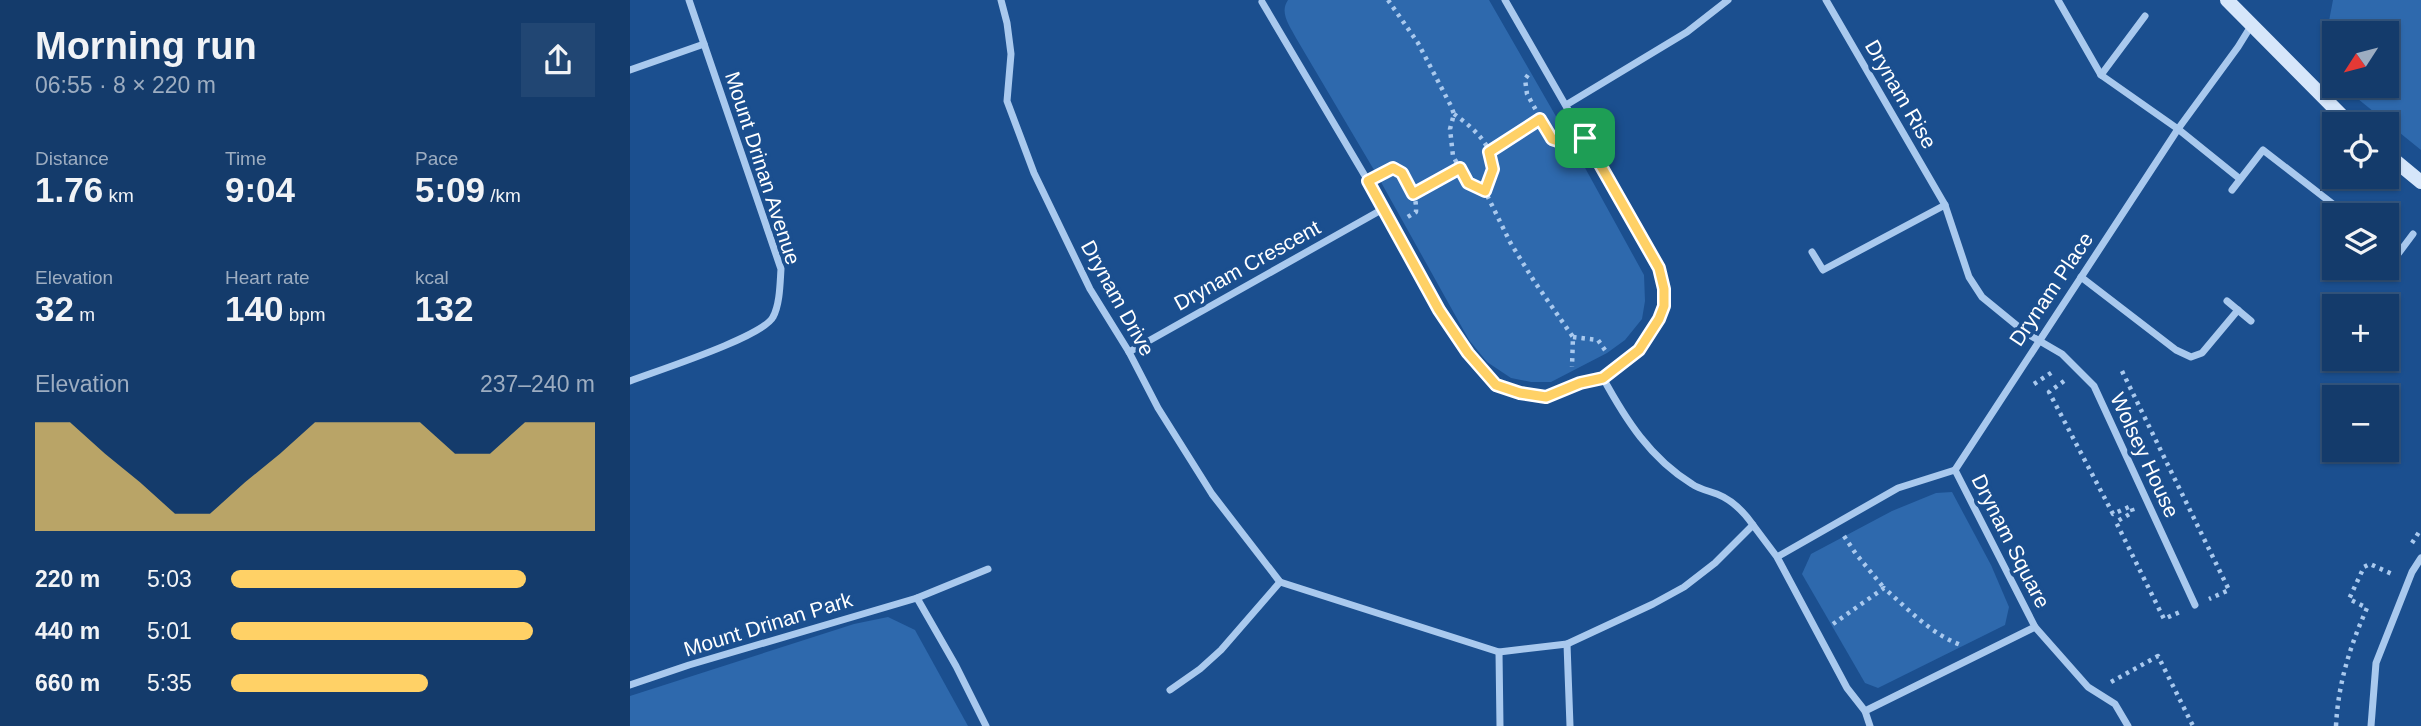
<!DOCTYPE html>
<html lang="en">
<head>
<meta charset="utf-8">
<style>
	:root { --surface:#143b6b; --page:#214673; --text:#f1f3f6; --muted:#9dadc1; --line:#33557e; --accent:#ffd166 }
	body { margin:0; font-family:Helvetica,sans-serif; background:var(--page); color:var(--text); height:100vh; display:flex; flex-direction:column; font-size:26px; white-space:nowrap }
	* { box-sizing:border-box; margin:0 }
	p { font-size:23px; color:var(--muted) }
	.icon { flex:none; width:38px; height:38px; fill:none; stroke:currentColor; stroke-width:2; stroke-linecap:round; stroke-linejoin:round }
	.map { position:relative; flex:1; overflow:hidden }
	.details { display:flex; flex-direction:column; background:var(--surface); width:630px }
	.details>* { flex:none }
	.needle { width:46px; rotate:234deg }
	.tools { position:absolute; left:1692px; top:21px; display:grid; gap:14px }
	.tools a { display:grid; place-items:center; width:77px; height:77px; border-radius:0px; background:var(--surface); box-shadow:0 2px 5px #0004,0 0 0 2px var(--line); font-size:35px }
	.pin { position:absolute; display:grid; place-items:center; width:60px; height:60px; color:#fff; margin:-30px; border-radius:14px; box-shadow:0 4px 10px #0006 }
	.round { display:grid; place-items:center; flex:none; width:74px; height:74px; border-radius:0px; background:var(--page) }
	.headline { display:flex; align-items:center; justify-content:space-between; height:119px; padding:0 35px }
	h1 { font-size:38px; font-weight:700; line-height:52px }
	.metrics { display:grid; grid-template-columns:repeat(3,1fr); gap:10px; height:119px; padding:7px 35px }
	.metrics div { display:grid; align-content:center }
	.metrics b { font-size:35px; font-weight:700 }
	.metrics small { font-size:19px; font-weight:400 }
	.metrics p { font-size:19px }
	.chart { height:196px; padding:14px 35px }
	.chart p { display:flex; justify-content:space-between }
	.chart svg { width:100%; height:126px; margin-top:7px; fill:var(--accent); opacity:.7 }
	ul { padding:0 35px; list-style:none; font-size:23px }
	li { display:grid; grid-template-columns:112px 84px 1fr; align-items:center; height:52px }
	li i { height:18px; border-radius:9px; background:var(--accent) }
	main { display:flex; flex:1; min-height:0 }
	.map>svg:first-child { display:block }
	.green { fill:#2e69ad }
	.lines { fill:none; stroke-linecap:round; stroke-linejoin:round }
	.path { stroke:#a9c9ee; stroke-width:4.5; stroke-dasharray:3.5 5; stroke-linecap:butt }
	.street { stroke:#a9c9ee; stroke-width:7 }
	.secondary { stroke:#d6e6fa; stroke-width:14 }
	.route-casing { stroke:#fff; stroke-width:14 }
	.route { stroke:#ffd166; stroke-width:9 }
	.labels { text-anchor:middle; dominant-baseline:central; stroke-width:7; stroke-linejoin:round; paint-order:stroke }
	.street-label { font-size:21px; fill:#fff; stroke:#1b4f8f }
</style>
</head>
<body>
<main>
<section class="details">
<div class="headline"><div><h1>Morning run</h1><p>06:55 · 8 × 220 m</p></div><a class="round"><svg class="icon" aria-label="share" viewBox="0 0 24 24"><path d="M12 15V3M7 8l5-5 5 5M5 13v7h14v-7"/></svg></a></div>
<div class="metrics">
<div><p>Distance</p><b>1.76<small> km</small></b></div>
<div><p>Time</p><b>9:04</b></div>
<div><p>Pace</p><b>5:09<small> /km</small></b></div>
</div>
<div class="metrics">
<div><p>Elevation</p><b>32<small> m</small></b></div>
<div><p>Heart rate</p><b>140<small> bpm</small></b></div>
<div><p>kcal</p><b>132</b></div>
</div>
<div class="chart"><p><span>Elevation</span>237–240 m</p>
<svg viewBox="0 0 160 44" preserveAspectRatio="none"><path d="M0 44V6L10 6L20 17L30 27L40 38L50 38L60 27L70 17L80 6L90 6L100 6L110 6L120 17L130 17L140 6L150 6L160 6V44z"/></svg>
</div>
<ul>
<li><b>220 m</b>5:03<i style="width:81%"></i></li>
<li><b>440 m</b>5:01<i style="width:83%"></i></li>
<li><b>660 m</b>5:35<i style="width:54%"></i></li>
</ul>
</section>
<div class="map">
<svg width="1791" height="726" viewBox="0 0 1791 726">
	<rect width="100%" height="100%" fill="#1b4f8f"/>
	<!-- green -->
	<g class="green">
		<path d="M658 0H859L943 146 1014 275 1015 301 1012 319 995 340 977 353 921 382H901L881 378 857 362 839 340 747 175 666 38C660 26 649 13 658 0Z"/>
		<path d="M1703 0H1791V150L1712 86H1757V33H1704V80L1690 68Z"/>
		<path d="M1322 492 1361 565 1379 607 1375 625 1248 688 1235 683 1172 574 1181 554 1262 511 1306 493Z"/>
		<path d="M258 617 285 630 338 726H0V696L224 624Z"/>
	</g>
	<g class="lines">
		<!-- path -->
		<g class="path">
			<path d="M758 0 788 43 821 106 824 114 820 129 823 156 838 183 855 191 880 242 904 281 943 337 942 367"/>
			<path d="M898 75 895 79 897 94 922 139 939 145"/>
			<path d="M824 114C842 127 863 144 863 169 862 176 858 185 855 191"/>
			<path d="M859 152 910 119"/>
			<path d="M754 172 763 168C778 177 787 194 786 212L776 218"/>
			<path d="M783 194 830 168"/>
			<path d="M943 337 968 340 977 353"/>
			<path d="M1492 371 1599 590 1579 599"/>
			<path d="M1434 381 1419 392 1483 514 1501 506 1503 512 1486 522 1534 619 1552 611"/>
			<path d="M1404 384 1424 371 1425 372"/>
			<path d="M1214 536 1226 554 1254 588"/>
			<path d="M1782 543 1791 529"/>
			<path d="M1203 624 1254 588C1278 609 1301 634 1331 645"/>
			<path d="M1481 682 1528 656 1563 726"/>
			<path d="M1706 726C1708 684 1720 646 1737 608L1719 599 1734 567 1740 564 1762 574"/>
		</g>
		<!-- street -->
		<g class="street">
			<path d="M371 0 377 23 381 54 377 101 404 173 460 289 499 352 528 408 582 494 650 582 869 652 937 644 1023 604 1054 587 1085 563 1123 525 1147 557 1217 688 1235 711 1405 627 1325 470 1268 488 1147 557"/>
			<path d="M1196 0 1315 205 1339 277 1352 297 1396 333 1432 354 1464 386 1565 605"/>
			<path d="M1428 0 1471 75 1548 129 1610 179"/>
			<path d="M632 2 738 181 809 310 838 353 866 385 890 393 916 397 950 383 973 378 1009 350 1029 319 1034 306V289L1029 268 875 0"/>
			<path d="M0 70 74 44"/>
			<path d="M1471 75 1515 16"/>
			<path d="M936 105 1057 32 1098 0"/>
			<path d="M1602 190 1633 150 1717 215"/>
			<path d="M1757 246 1768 254 1783 234"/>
			<path d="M1182 252 1193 270 1315 205"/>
			<path d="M1451 277 1546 350 1561 357 1572 353 1608 310"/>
			<path d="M1597 301 1621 321"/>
			<path d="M499 352 753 209"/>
			<path d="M973 378C996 420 1020 458 1062 484 1069 489 1079 491 1087 494 1102 500 1114 512 1123 525"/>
			<path d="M0 381C26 371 133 337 143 317 150 304 150 283 151 269L59 0"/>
			<path d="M1325 470 1548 129 1608 47 1621 26"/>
			<path d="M287 598 358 569"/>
			<path d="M1405 627 1458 687 1485 704 1498 726"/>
			<path d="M937 644 940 726"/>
			<path d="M869 652 870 726"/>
			<path d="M0 685 59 665 287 598 326 666 356 726"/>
			<path d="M540 690 570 669 591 650 650 582"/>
			<path d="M1235 711 1240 726"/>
			<path d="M1741 726 1746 663 1782 572 1791 558"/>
		</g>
		<!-- secondary -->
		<g class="secondary">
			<path d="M1597 0 1720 124"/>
			<path d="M1757 154 1791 182"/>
		</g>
	</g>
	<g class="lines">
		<!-- route casing -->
		<g class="route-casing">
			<path id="route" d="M910 119 922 139 943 146 955 138 1029 268 1034 289V306L1029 319 1009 350 973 378 950 383 916 397 890 393 866 385 838 353 809 310 738 181 763 168 772 173 783 194 830 168 838 183 855 191 863 169 859 152Z"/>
		</g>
		<!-- route -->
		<use href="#route" class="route"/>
	</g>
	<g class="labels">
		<!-- street labels -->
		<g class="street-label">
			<text transform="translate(1271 94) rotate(60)">Drynam Rise</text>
			<text transform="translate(133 168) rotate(72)">Mount Drinan Avenue</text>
			<text transform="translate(617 265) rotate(-29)">Drynam Crescent</text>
			<text transform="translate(1421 289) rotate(-56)">Drynam Place</text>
			<text transform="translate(488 298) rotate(61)">Drynam Drive</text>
			<text transform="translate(1515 455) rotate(65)">Wolsey House</text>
			<text transform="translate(1381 541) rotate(63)">Drynam Square</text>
			<text transform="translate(138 624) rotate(-17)">Mount Drinan Park</text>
		</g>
	</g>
</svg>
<div class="tools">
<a><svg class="needle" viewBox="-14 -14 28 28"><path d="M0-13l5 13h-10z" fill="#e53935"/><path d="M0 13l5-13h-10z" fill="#9dadc1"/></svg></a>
<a><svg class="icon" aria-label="locate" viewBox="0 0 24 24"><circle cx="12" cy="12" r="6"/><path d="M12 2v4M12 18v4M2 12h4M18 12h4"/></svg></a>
<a><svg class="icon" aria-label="layers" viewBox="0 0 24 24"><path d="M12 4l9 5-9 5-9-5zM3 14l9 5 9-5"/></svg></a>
<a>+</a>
<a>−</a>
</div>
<div class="pin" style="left:955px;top:138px;background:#1e9e55"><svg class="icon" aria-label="arrive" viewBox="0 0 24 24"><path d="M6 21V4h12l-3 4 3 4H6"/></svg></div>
</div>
</main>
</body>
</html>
